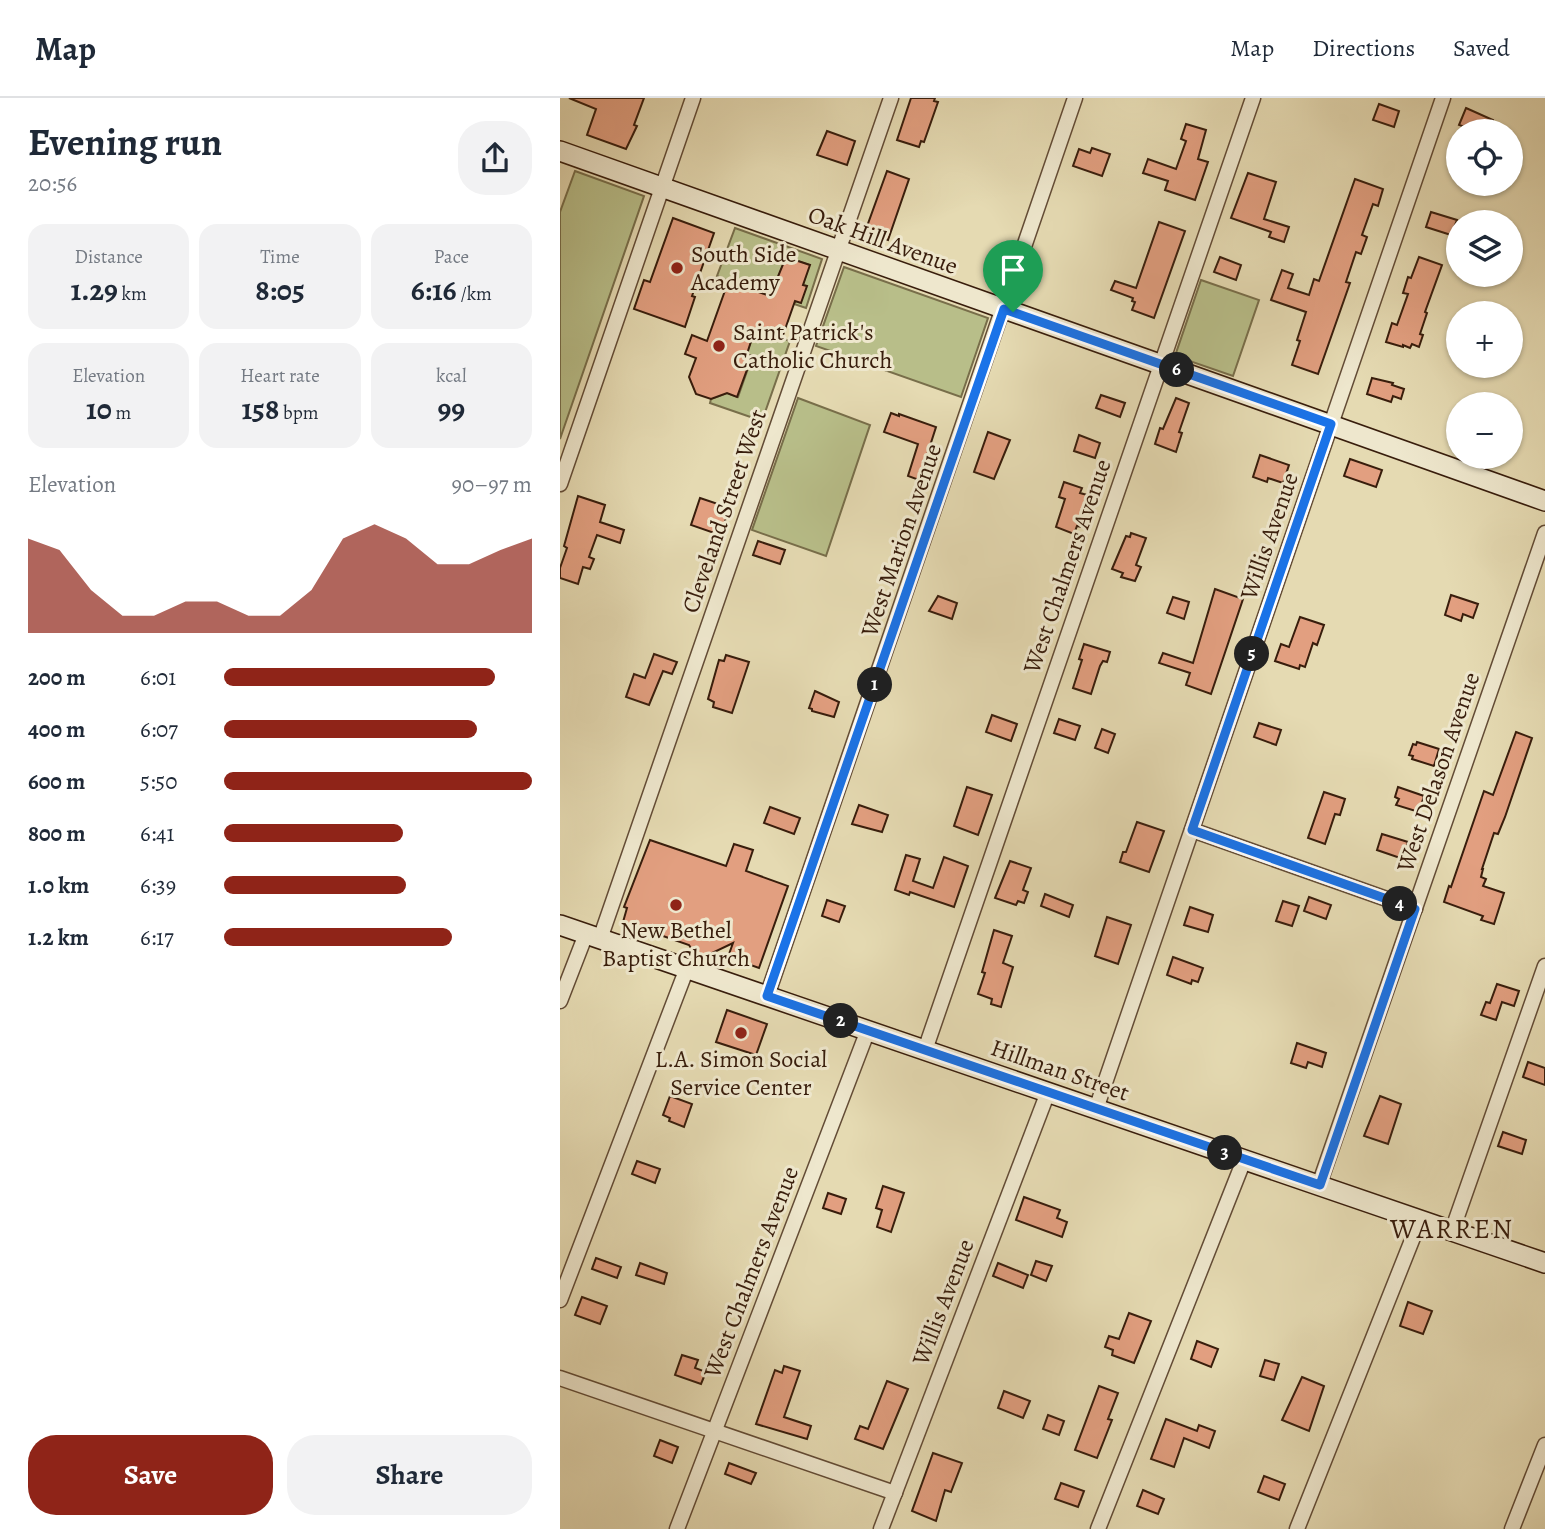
<!DOCTYPE html>
<html lang="en">
<head>
<meta charset="utf-8">
<style>
	:root { --surface:#fff; --page:#f2f2f3; --text:#1f2937; --muted:#747a83; --line:#e0e1e3; --accent:#8f2418 }
	body { margin:0; font-family:Alegreya,serif; background:var(--page); color:var(--text); height:100vh; display:flex; flex-direction:column; font-size:26px; white-space:nowrap }
	* { box-sizing:border-box; margin:0 }
	p { font-size:23px; color:var(--muted) }
	.icon { flex:none; width:38px; height:38px; fill:none; stroke:currentColor; stroke-width:2; stroke-linecap:round; stroke-linejoin:round }
	.map { position:relative; flex:1; overflow:hidden }
	.panel { display:flex; flex-direction:column; background:var(--surface); width:560px }
	.panel>* { flex:none }
	.buttons { position:absolute; left:886px; top:21px; display:grid; gap:14px }
	.buttons a { display:grid; place-items:center; width:77px; height:77px; border-radius:50%; background:var(--surface); box-shadow:0 2px 5px #0004; font-size:35px }
	.pin { position:absolute; display:grid; place-items:center; width:60px; height:60px; color:#fff; margin:-72px -30px; border-radius:50% 50% 50% 0; rotate:-45deg; box-shadow:0 0 7px #0007 }
	.pin .icon { rotate:45deg }
	.km { position:absolute; width:35px; height:35px; margin:-18px; border-radius:50%; background:#222; color:#fff; font-size:19px; line-height:35px; text-align:center }
	.round { display:grid; place-items:center; flex:none; width:74px; height:74px; border-radius:28px; background:var(--page) }
	.head { display:flex; align-items:center; justify-content:space-between; height:119px; padding:0 28px }
	h1 { font-size:38px; font-weight:700; line-height:52px }
	.metrics { display:grid; grid-template-columns:repeat(3,1fr); gap:10px; height:119px; padding:7px 28px }
	.metrics div { display:grid; align-content:center; border-radius:18px; background:var(--page); text-align:center }
	.metrics b { font-size:30px; font-weight:700 }
	.metrics small { font-size:19px; font-weight:400 }
	.metrics p { font-size:19px }
	.chart { height:196px; padding:14px 28px }
	.chart p { display:flex; justify-content:space-between }
	.chart svg { width:100%; height:126px; margin-top:7px; fill:var(--accent); opacity:.7 }
	.cta { display:flex; gap:14px; margin-top:auto; padding:14px 28px }
	.cta a { flex:1; height:80px; border-radius:28px; background:var(--accent); color:#fff; font-size:28px; font-weight:700; line-height:80px; text-align:center }
	.cta a+a { background:var(--page); color:var(--text) }
	ul { padding:0 28px; list-style:none; font-size:23px }
	li { display:grid; grid-template-columns:112px 84px 1fr; align-items:center; height:52px }
	li i { height:18px; border-radius:9px; background:var(--accent) }
	header { display:flex; align-items:center; gap:42px; box-sizing:border-box; height:98px; padding:0 35px; background:var(--surface); border-bottom:2px solid var(--line) }
	header strong { font-size:33px }
	nav { display:flex; gap:38px; margin-inline-start:auto; font-size:24px }
	main { display:flex; flex:1; min-height:0 }
	.map>svg:first-child { display:block }
	.green { fill:#b8be89; stroke:#786e4a; stroke-width:2 }
	.building { fill:#e29f80; stroke:#381d0c; stroke-width:2 }
	.lines { fill:none; stroke-linecap:round; stroke-linejoin:round }
	.street-casing { stroke:#634c36; stroke-width:17 }
	.secondary-casing { stroke:#381d0c; stroke-width:22 }
	.street { stroke:#eee7cd; stroke-width:14 }
	.secondary { stroke:#eee7cd; stroke-width:19 }
	.route-casing { stroke:#fff; stroke-width:14 }
	.route { stroke:#1a73e8; stroke-width:9 }
	.poi-dot { fill:#8f2418; stroke:#eee7cd; stroke-width:2.5 }
	.labels { text-anchor:middle; dominant-baseline:central; stroke-width:6; stroke-linejoin:round; paint-order:stroke }
	.street-label { font-size:24px; fill:#381d0c; stroke:#eee7cd }
	.poi-label { font-size:24px; fill:#381d0c; stroke:#eee7cd; text-anchor:start }
	.quarter-label { font-size:28px; letter-spacing:2px; fill:#381d0c; stroke:#eee7cd }
</style>
</head>
<body>
<header>
<strong>Map</strong>
<nav><a>Map</a><a>Directions</a><a>Saved</a></nav>
</header>
<main>
<section class="panel">
<div class="head"><div><h1>Evening run</h1><p>20:56</p></div><a class="round"><svg class="icon" aria-label="share" viewBox="0 0 24 24"><path d="M12 15V3M7 8l5-5 5 5M5 13v7h14v-7"/></svg></a></div>
<div class="metrics">
<div><p>Distance</p><b>1.29<small> km</small></b></div>
<div><p>Time</p><b>8:05</b></div>
<div><p>Pace</p><b>6:16<small> /km</small></b></div>
</div>
<div class="metrics">
<div><p>Elevation</p><b>10<small> m</small></b></div>
<div><p>Heart rate</p><b>158<small> bpm</small></b></div>
<div><p>kcal</p><b>99</b></div>
</div>
<div class="chart"><p><span>Elevation</span>90–97 m</p>
<svg viewBox="0 0 160 44" preserveAspectRatio="none"><path d="M0 44V11L10 15L20 29L30 38L40 38L50 33L60 33L70 38L80 38L90 29L100 11L110 6L120 11L130 20L140 20L150 15L160 11V44z"/></svg>
</div>
<ul>
<li><b>200 m</b>6:01<i style="width:88%"></i></li>
<li><b>400 m</b>6:07<i style="width:82%"></i></li>
<li><b>600 m</b>5:50<i style="width:100%"></i></li>
<li><b>800 m</b>6:41<i style="width:58%"></i></li>
<li><b>1.0 km</b>6:39<i style="width:59%"></i></li>
<li><b>1.2 km</b>6:17<i style="width:74%"></i></li>
</ul>
<div class="cta"><a>Save</a><a>Share</a></div>
</section>
<div class="map">
<svg width="985" height="1431" viewBox="0 0 985 1431">
	<rect width="100%" height="100%" fill="#e5dab2"/>
	<filter id="stains"><feTurbulence type="fractalNoise" baseFrequency=".00286" numOctaves="4"/><feColorMatrix values="0 0 0 0 .2 0 0 0 0 .09 0 0 0 0 .02 0 0 0 .5 -.17"/></filter>
	<radialGradient id="worn" r=".72"><stop offset=".6" stop-color="#630" stop-opacity="0"/><stop offset="1" stop-color="#630" stop-opacity=".3"/></radialGradient>
	<!-- green -->
	<g class="green">
		<path d="M15 73 84 98 0 341V114Z"/>
		<path d="M175 130 262 161 246 210 234 206 246 188 243 187 249 167 226 159 214 191H212L208 204 207 235 230 243 202 323 150 305 151 301 167 295 178 299 192 259 186 256 192 241 189 240 197 194 174 185 172 189 164 186 166 182 157 178Z"/>
		<path d="M284 169 428 220 401 299 256 248Z"/>
		<path d="M641 182 699 202 673 278 615 258Z"/>
		<path d="M238 300 310 327 266 458 192 432Z"/>
	</g>
	<!-- building -->
	<g class="building">
		<path d="M9 0H84L74 27 77 28 66 51 27 37 36 11Z"/>
		<path d="M351 0H375L374 3 378 4 364 44 361 43 359 49 337 42Z"/>
		<path d="M819 6 839 13 834 29 813 22Z"/>
		<path d="M906 10 933 22 929 33H917L899 27Z"/>
		<path d="M626 26 646 32 638 61 648 64 635 102 605 92 608 83 583 75 588 61 616 71 626 43 621 41Z"/>
		<path d="M267 33 295 43 287 67 257 57Z"/>
		<path d="M532 50 550 56 542 78 513 68 519 51 530 55Z"/>
		<path d="M327 73 349 81 328 142 305 134Z"/>
		<path d="M688 75 716 84 704 121 729 129 724 144 709 139 711 134 671 120Z"/>
		<path d="M795 81 823 91 818 108 813 106 802 137 807 139 801 156 796 154 786 184 790 185 758 276 732 267 740 243 737 242 746 214 711 202 722 172 733 176 728 190 749 197 754 181 759 183Z"/>
		<path d="M871 114 897 122 891 137 866 129Z"/>
		<path d="M113 120 154 135 132 198 135 199 125 229 74 211 84 182 90 184Z"/>
		<path d="M599 124 625 133 594 220 572 212 575 204 572 203 573 200 551 192 555 183 576 190Z"/>
		<path d="M226 159 250 167 243 187 247 188 241 205 235 203 222 240 195 231 187 256 192 258 177 299 167 295 151 301 136 296 129 279 136 260 125 256 132 237 147 243 167 187 172 189 173 185 210 198Z"/>
		<path d="M660 159 681 167 676 182 654 174Z"/>
		<path d="M859 159 882 167 865 214 867 215 860 236 863 237 859 249 852 246 850 250 843 247V249L826 244 832 225 837 227 848 196 843 195 848 179 851 180Z"/>
		<path d="M812 280 833 285 832 287 844 291 841 301 833 298 831 304 807 296Z"/>
		<path d="M541 297 565 305 560 319 536 310Z"/>
		<path d="M616 300 629 305 619 334 622 335 616 354 595 346 600 330 603 331Z"/>
		<path d="M331 315 339 318V316L376 329 359 382 348 378 358 346 324 334Z"/>
		<path d="M428 334 450 342 434 381 414 374Z"/>
		<path d="M519 337 540 345 535 360 514 353Z"/>
		<path d="M700 357 729 367 723 385 708 380 707 384 693 379Z"/>
		<path d="M790 361 822 372 816 389 784 378Z"/>
		<path d="M504 384 522 390 520 395 531 398 522 429 517 428 514 436 496 429 505 401 499 399Z"/>
		<path d="M18 398 45 407 40 424 64 432 60 445 37 437 29 459 34 461 30 471 23 469 18 486 0 480V470L7 450 4 448Z"/>
		<path d="M140 400 170 410 160 437 131 427Z"/>
		<path d="M571 435 586 440 576 467 581 469 575 483 561 479 563 475 552 471 566 438 570 439Z"/>
		<path d="M198 443 225 452 220 466 193 457Z"/>
		<path d="M655 491 683 501 651 596 626 587 630 575 599 565 603 555 633 565Z"/>
		<path d="M891 497 918 506 913 520 903 516 901 523 885 517Z"/>
		<path d="M378 498 397 505 392 521 369 513Z"/>
		<path d="M613 499 629 504 624 521 607 515Z"/>
		<path d="M740 519 764 527 757 547 753 545 745 569 740 567 739 571 715 563 721 546 729 549Z"/>
		<path d="M524 546 550 554 547 564 543 563 540 568 531 596 513 590 522 562 519 561Z"/>
		<path d="M94 556 117 564 112 576 103 573 89 607 66 599 74 576 85 580Z"/>
		<path d="M166 557 189 564 172 615 153 609 154 604 148 601 159 562 164 563Z"/>
		<path d="M255 593 279 604 274 619 252 613V611L249 610Z"/>
		<path d="M432 617 457 626 451 643 426 634Z"/>
		<path d="M499 621 520 628 515 642 494 635Z"/>
		<path d="M699 625 721 632 716 647 694 639Z"/>
		<path d="M542 631 555 636 548 655 535 650Z"/>
		<path d="M956 634 972 640 945 719 938 736 934 735 922 771H923L921 779 926 781 923 788 944 795 934 826 921 822 923 818 884 804 889 788 891 789 924 693 933 697Z"/>
		<path d="M857 644 879 651 874 668 852 661 853 658 849 657 853 646 856 647Z"/>
		<path d="M407 689 432 697 418 737 394 728Z"/>
		<path d="M838 689 864 698 859 714 836 707 839 701 835 699Z"/>
		<path d="M764 694 785 701 780 717 775 716 765 746 748 740Z"/>
		<path d="M299 707 328 717 322 734 292 726Z"/>
		<path d="M210 709 240 720 234 736 204 725Z"/>
		<path d="M577 724 604 733 589 774 560 764 563 754H566Z"/>
		<path d="M822 736 848 744 843 761 817 752Z"/>
		<path d="M90 742 166 768 174 746 193 752 186 773 228 788 199 870 168 859 173 845 146 858 133 853 129 847 63 824 67 810 64 809Z"/>
		<path d="M346 757 360 761 353 783 373 790 384 759 408 768 394 809 350 794 349 797 335 792Z"/>
		<path d="M450 763 471 770 463 792 468 794 464 805 458 803 456 807 435 800Z"/>
		<path d="M485 796 513 807 509 819 481 808Z"/>
		<path d="M749 799 771 807 766 821 744 813Z"/>
		<path d="M267 802 285 808 279 824 262 818Z"/>
		<path d="M723 803 739 808 732 828 716 823Z"/>
		<path d="M630 809 653 817 648 834 624 827Z"/>
		<path d="M547 819 571 827 558 866 535 858Z"/>
		<path d="M434 832 452 838 443 865 453 869 441 909 431 906 432 901 418 896 425 875 422 874Z"/>
		<path d="M613 859 643 870 638 884 632 882 631 886 607 877Z"/>
		<path d="M937 886 959 893 954 908 942 904 936 922 921 917 926 904 930 905Z"/>
		<path d="M167 912 207 926 196 957 156 944Z"/>
		<path d="M737 945 766 955 762 969 748 964 746 970 731 965Z"/>
		<path d="M968 964 985 970V987L963 979Z"/>
		<path d="M110 998 132 1006 124 1029 109 1023 110 1020 103 1017Z"/>
		<path d="M820 998 841 1006 828 1046 804 1038Z"/>
		<path d="M943 1034 966 1042 962 1056 938 1048Z"/>
		<path d="M77 1063 100 1071 95 1085 72 1076Z"/>
		<path d="M323 1088 344 1095 331 1134 317 1129 322 1112 316 1110Z"/>
		<path d="M268 1095 286 1101 281 1116 263 1110Z"/>
		<path d="M464 1099 500 1112 497 1120 507 1124 502 1139 456 1122Z"/>
		<path d="M36 1160 61 1169 57 1180 32 1171Z"/>
		<path d="M476 1163 492 1168 486 1183 471 1177Z"/>
		<path d="M80 1165 107 1175 104 1186 76 1177Z"/>
		<path d="M438 1165 468 1177 463 1190 433 1178Z"/>
		<path d="M22 1199 47 1208 40 1226 15 1217Z"/>
		<path d="M848 1204 872 1213 863 1236 840 1228Z"/>
		<path d="M569 1215 591 1223 574 1265 552 1257 553 1252 545 1249 549 1238 559 1241Z"/>
		<path d="M637 1243 658 1251 651 1269 631 1261Z"/>
		<path d="M122 1257 138 1262 135 1270 146 1274 141 1286 115 1277Z"/>
		<path d="M705 1262 719 1266 714 1282 700 1278Z"/>
		<path d="M224 1268 240 1273 224 1319 251 1328 247 1341 196 1326 215 1272 222 1275Z"/>
		<path d="M742 1279 764 1288 749 1333 722 1322Z"/>
		<path d="M327 1283 348 1291 323 1351 295 1341 300 1328 308 1331Z"/>
		<path d="M539 1288 558 1295 548 1321 552 1322 537 1360 515 1352Z"/>
		<path d="M444 1293 470 1303 463 1320 438 1310Z"/>
		<path d="M488 1317 504 1323 499 1337 483 1331Z"/>
		<path d="M606 1321 637 1333 639 1327 655 1333 649 1350 624 1340 614 1369 591 1361Z"/>
		<path d="M100 1342 118 1349 112 1365 94 1358Z"/>
		<path d="M373 1355 402 1365 391 1394 385 1392 376 1423 352 1413Z"/>
		<path d="M169 1365 196 1375 191 1386 165 1376Z"/>
		<path d="M704 1378 725 1386 719 1402 698 1394Z"/>
		<path d="M501 1385 524 1393 518 1409 495 1401Z"/>
		<path d="M583 1392 604 1401 598 1416 577 1408Z"/>
	</g>
	<g class="lines">
		<!-- street casing -->
		<g class="street-casing">
			<g id="street">
				<path d="M0 386 133 0"/>
				<path d="M632 732 855 811"/>
				<path d="M40 841 331 0"/>
				<path d="M207 898 515 0"/>
				<path d="M0 903 26 836"/>
				<path d="M365 952 693 0"/>
				<path d="M536 1011 883 0"/>
				<path d="M759 1087 985 435"/>
				<path d="M892 1133 985 868"/>
				<path d="M0 1202 127 870"/>
				<path d="M0 1280 335 1395"/>
				<path d="M117 1431 308 932"/>
				<path d="M321 1431 488 994"/>
				<path d="M538 1431 684 1062"/>
				<path d="M737 1431 860 1122"/>
				<path d="M952 1431 985 1347"/>
			</g>
		</g>
		<!-- secondary casing -->
		<g class="secondary-casing">
			<g id="secondary">
				<path d="M0 53 985 403"/>
				<path d="M0 827 985 1165"/>
			</g>
		</g>
		<!-- street -->
		<use href="#street" class="street"/>
		<!-- secondary -->
		<use href="#secondary" class="secondary"/>
	</g>
	<g class="lines">
		<!-- route casing -->
		<g class="route-casing">
			<path id="route" d="M444 211 771 326 632 732 855 811 760 1087 207 898Z"/>
		</g>
		<!-- route -->
		<use href="#route" class="route"/>
	</g>
	<!-- markers -->
	<g class="poi-dot">
		<circle cx="117" cy="170" r="7"/>
		<circle cx="159" cy="248" r="7"/>
		<circle cx="116" cy="807" r="7"/>
		<circle cx="181" cy="935" r="7"/>
	</g>
	<g class="labels">
		<!-- street labels -->
		<g class="street-label">
			<text transform="translate(323 142) rotate(20)">Oak Hill Avenue</text>
			<text transform="translate(164 413) rotate(-71)">Cleveland Street West</text>
			<text transform="translate(709 438) rotate(-71)">Willis Avenue</text>
			<text transform="translate(341 442) rotate(-71)">West Marion Avenue</text>
			<text transform="translate(507 468) rotate(-71)">West Chalmers Avenue</text>
			<text transform="translate(878 674) rotate(-71)">West Delason Avenue</text>
			<text transform="translate(500 972) rotate(19)">Hillman Street</text>
			<text transform="translate(191 1174) rotate(-69)">West Chalmers Avenue</text>
			<text transform="translate(383 1204) rotate(-69)">Willis Avenue</text>
		</g>
		<!-- poi labels -->
		<g class="poi-label">
			<text x="131" y="156">South Side<tspan x="131" dy="28">Academy</tspan></text>
			<text x="173" y="234">Saint Patrick's<tspan x="173" dy="28">Catholic Church</tspan></text>
			<text x="116" y="832" text-anchor="middle">New Bethel<tspan x="116" dy="28">Baptist Church</tspan></text>
			<text x="181" y="961" text-anchor="middle">L.A. Simon Social<tspan x="181" dy="28">Service Center</tspan></text>
		</g>
		<!-- quarter labels -->
		<g class="quarter-label">
			<text x="892" y="1131">WARREN</text>
		</g>
	</g>
	<rect width="100%" height="100%" filter="url(#stains)"/>
	<rect width="100%" height="100%" fill="url(#worn)"/>
</svg>
<div class="buttons">
<a><svg class="icon" aria-label="locate" viewBox="0 0 24 24"><circle cx="12" cy="12" r="6"/><path d="M12 2v4M12 18v4M2 12h4M18 12h4"/></svg></a>
<a><svg class="icon" aria-label="layers" viewBox="0 0 24 24"><path d="M12 4l9 5-9 5-9-5zM3 14l9 5 9-5"/></svg></a>
<a>+</a>
<a>−</a>
</div>
<div class="pin" style="left:453px;top:214px;background:#1e9e55"><svg class="icon" aria-label="arrive" viewBox="0 0 24 24"><path d="M6 21V4h12l-3 4 3 4H6"/></svg></div>
<b class="km" style="left:315px;top:587px">1</b>
<b class="km" style="left:281px;top:923px">2</b>
<b class="km" style="left:665px;top:1055px">3</b>
<b class="km" style="left:840px;top:806px">4</b>
<b class="km" style="left:692px;top:556px">5</b>
<b class="km" style="left:617px;top:272px">6</b>
</div>
</main>
</body>
</html>
